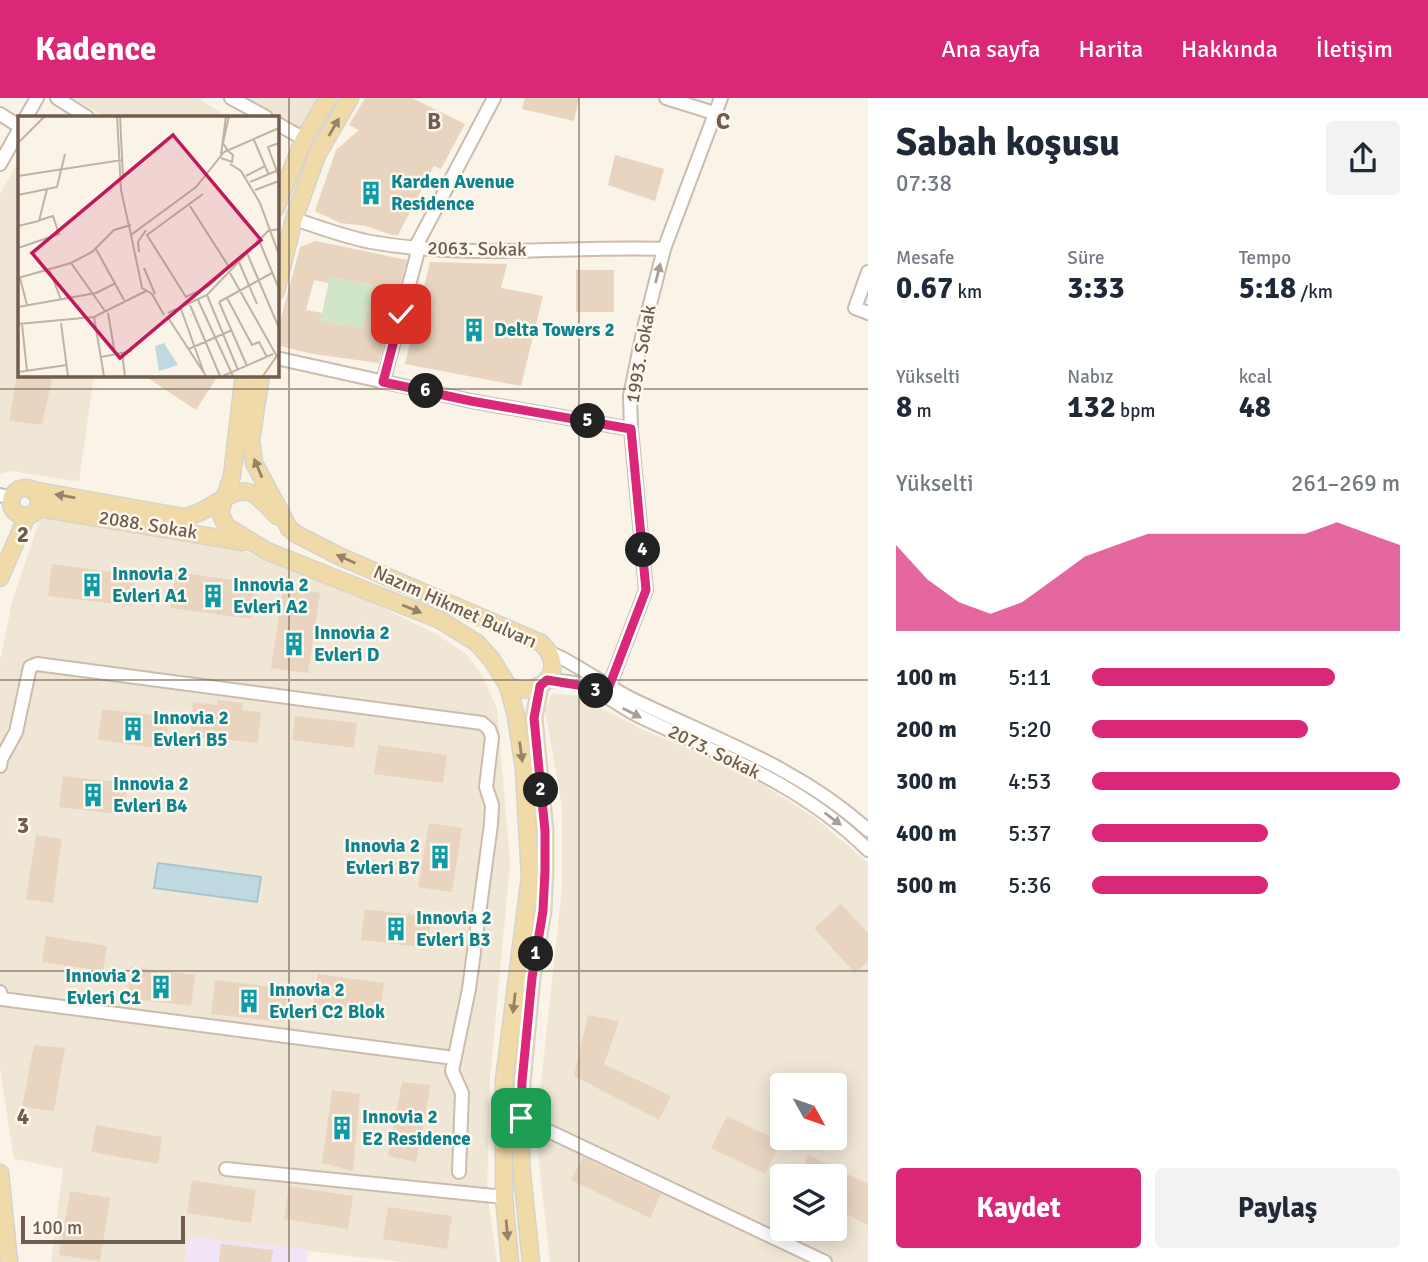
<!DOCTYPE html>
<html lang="tr">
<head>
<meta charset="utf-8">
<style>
	:root { --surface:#fff; --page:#f2f2f3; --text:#1f2937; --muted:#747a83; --accent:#db2777 }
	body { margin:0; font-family:Signika,sans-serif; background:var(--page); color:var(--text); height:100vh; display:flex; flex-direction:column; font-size:26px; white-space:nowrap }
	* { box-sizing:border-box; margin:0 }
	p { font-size:23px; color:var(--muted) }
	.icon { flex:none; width:38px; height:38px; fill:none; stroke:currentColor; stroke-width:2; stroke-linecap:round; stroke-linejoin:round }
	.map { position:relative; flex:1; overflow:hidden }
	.panel { display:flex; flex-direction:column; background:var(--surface); width:560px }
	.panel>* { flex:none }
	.needle { width:46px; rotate:130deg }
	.buttons { position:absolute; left:770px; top:975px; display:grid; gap:14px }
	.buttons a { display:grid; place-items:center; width:77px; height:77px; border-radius:7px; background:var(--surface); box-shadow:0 4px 18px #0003; font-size:35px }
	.scale { position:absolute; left:21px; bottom:18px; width:164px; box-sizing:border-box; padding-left:7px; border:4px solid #705d4f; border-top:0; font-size:19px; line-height:24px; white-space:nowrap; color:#705d4f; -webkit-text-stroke:5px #fdf8ed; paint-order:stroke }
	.pin { position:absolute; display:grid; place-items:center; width:60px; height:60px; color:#fff; margin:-30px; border-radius:14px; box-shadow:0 4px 10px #0006 }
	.km { position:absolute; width:35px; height:35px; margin:-18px; border-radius:50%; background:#222; color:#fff; font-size:19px; line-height:35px; text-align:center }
	.round { display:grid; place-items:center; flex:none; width:74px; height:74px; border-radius:7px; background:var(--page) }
	.summary { display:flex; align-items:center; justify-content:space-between; height:119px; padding:0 28px }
	h1 { font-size:38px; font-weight:800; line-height:52px }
	.figures { display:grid; grid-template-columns:repeat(3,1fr); gap:10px; height:119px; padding:7px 28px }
	.figures div { display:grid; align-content:center }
	.figures b { font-size:30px; font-weight:800 }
	.figures small { font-size:19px; font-weight:400 }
	.figures p { font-size:19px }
	.chart { height:196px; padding:14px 28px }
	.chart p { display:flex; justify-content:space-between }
	.chart svg { width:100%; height:126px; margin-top:7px; fill:var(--accent); opacity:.7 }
	.action { display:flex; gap:14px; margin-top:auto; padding:14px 28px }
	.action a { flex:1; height:80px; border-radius:7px; background:var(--accent); color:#fff; font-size:28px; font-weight:800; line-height:80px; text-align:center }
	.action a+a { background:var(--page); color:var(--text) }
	ul { padding:0 28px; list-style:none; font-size:23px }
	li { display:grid; grid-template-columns:112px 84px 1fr; align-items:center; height:52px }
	li i { height:18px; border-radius:9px; background:var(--accent) }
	header { display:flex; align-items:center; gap:42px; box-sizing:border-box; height:98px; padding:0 35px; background:var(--accent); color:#fff }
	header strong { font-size:33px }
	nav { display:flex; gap:38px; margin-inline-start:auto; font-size:24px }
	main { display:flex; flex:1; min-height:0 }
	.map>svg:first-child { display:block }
	.residential { fill:#f0e6d6; fill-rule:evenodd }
	.education { fill:#f1e4f6 }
	.green { fill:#d1e5c7 }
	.water { fill:#bed9e0; stroke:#a5c6d1; stroke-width:2 }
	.building { fill:#e9d4c0; fill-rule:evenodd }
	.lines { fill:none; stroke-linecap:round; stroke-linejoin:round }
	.minor-casing { stroke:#cabcae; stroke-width:16 }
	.major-casing { stroke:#d7d2ce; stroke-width:19 }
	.minor { stroke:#fff; stroke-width:12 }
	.major { stroke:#f0dba8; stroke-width:16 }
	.oneway { fill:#96836a }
	.oneway2 { fill:#a99e95 }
	.route-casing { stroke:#fff; stroke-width:14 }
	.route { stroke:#db2777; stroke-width:9 }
	.grid { fill:none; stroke:#705d4f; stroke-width:2; stroke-opacity:0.55 }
	.labels { text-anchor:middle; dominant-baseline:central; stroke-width:5; stroke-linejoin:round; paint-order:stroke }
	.culture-label { font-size:19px; font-weight:bold; fill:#0d838f; stroke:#fdf8ed; text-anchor:start }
	.street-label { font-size:19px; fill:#705d4f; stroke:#fdf8ed }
	.inset-road { fill:none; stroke:#beb3a5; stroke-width:2 }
	.view { fill:#c2185b; fill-opacity:0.15; stroke:#c2185b; stroke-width:3.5 }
	.inset-edge { fill:none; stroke:#705d4f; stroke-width:3.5 }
	.grid-label { font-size:23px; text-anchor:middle; font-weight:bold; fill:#705d4f; stroke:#fdf8ed; stroke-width:5; stroke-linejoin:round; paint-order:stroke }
</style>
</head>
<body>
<header>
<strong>Kadence</strong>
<nav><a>Ana sayfa</a><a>Harita</a><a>Hakkında</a><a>İletişim</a></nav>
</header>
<main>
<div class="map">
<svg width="868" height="1164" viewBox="0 0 868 1164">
	<rect width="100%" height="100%" fill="#f9f4e7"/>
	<!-- residential -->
	<g class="residential">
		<path d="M73 0H198L228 19H105Z"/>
		<path d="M246 0H328L309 33H298Z"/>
		<path d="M19 62V276L94 277 79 384 12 373 0 376V96Z"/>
		<path d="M62 420 218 445 281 466 369 503 438 537 466 556 482 577 497 611 510 765 490 981 487 1093 497 1164H403L188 1139 185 1164H51L63 1071 14 1061 0 971V563L12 504 40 421Z"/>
		<path d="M552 596 577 597 641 631 738 671 814 719 868 765V1164H550L538 1055 541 985 562 790V708L545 612ZM782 987H835V1040H782ZM782 1078H835V1130H782Z"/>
	</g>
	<!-- education -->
	<path class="education" d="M188 1139 308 1151 307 1164H185Z"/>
	<!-- green -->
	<path class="green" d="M330 179 373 187 363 230 320 224Z"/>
	<!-- water -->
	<path class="water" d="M158 765 261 779 257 804 154 790Z"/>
	<!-- building -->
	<g class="building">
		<path d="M365 0H412L465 26 441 71 434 68 398 137H392L366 128 340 125 315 113 336 52 359 32 349 27Z"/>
		<path d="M525 0H579L574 23 522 11Z"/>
		<path d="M615 57 664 71 655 103 608 87Z"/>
		<path d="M316 143 407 162 379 265 313 256 276 247V239L300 149ZM330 179 373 187 363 230 320 224 322 215 306 212 314 182 329 185Z"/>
		<path d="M430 164 507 166 501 190 543 198 521 288 405 266Z"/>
		<rect x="576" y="172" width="38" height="42"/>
		<path d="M17 276H53L42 327 9 323Z"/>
		<path d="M142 276H219L196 312Z"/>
		<path d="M52 466 136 477 132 508 48 498Z"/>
		<path d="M176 474 256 485 251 521 171 510Z"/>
		<path d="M283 489 320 495 308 575 271 570Z"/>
		<path d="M217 602 243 605 242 612 261 614 258 645 190 638 193 604 217 607Z"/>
		<path d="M102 611 169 619 165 651 98 642Z"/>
		<path d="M295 618 357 625 354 650 292 642Z"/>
		<path d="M378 647 447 657 443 685 374 676Z"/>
		<path d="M63 678 128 685 124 717 59 709Z"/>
		<path d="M429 725 462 730 452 794 418 789Z"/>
		<path d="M36 737 62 741 53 805 26 801Z"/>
		<path d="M841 806 868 835V863L855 875 814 830Z"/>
		<path d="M365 811 431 819 428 850 361 842Z"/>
		<path d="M46 838 107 848 103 873 42 864Z"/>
		<path d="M131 869 195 877 191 908 127 900Z"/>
		<path d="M318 876 384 885 379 916 313 906Z"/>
		<path d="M215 882 288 891 284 924 211 916Z"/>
		<path d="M588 917 619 923 604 966 671 998 659 1022 574 978Z"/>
		<path d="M34 947 65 950 54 1013 22 1009Z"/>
		<path d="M402 984 431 987 416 1064 388 1058Z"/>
		<path d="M332 992 360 996 353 1073 322 1065Z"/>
		<path d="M727 1018 781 1044 765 1076 711 1050Z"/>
		<path d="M96 1027 162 1039 158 1066 91 1054Z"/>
		<path d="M809 1057 868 1086V1127L835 1110V1078H798Z"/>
		<path d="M583 1059 661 1096 650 1120 571 1082Z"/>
		<path d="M192 1082 256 1092 251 1125 187 1115Z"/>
		<path d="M289 1088 353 1098 348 1131 284 1121Z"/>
		<path d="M70 1093 110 1100 100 1163 59 1157Z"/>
		<path d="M388 1109 452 1118 447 1151 383 1141Z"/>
		<path d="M221 1146 273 1152 271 1164H219Z"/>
	</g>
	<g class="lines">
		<!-- minor casing -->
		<g class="minor-casing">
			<g id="minor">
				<path d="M57 0 87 19"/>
				<path d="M231 0 266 19"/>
				<path d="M666 0 714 15"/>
				<path d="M0 16 19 28"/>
				<path d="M26 19 37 0"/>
				<path d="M276 25 304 41"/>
				<path d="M0 66 19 32"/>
				<path d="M294 121C319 129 345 139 371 144 467 161 566 148 664 151"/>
				<path d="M868 174 855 210 868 215"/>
				<path d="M276 260 471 303 631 331"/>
				<path d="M383 284 417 157 415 150 494 0"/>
				<path d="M0 397 12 400"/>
				<path d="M551 555C579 567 602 586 630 600 712 640 799 669 868 732"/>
				<path d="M547 582C560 583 573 583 585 588 605 595 622 610 641 619 722 657 804 688 868 752"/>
				<path d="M605 599 646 492 631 331 630 298 643 234 664 151 721 0"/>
				<path d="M0 668 1 661 16 634 30 569 37 566 482 625 489 631 492 639 486 689 492 707 491 726 469 891 452 973 462 995 459 1074"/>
				<path d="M0 894 2 901 454 960"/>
				<path d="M521 1020 825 1164"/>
				<path d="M226 1071 504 1099"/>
			</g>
		</g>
		<!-- major casing -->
		<g class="major-casing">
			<g id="major">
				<path d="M276 110 304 41 328 0"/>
				<path d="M276 193 294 121 317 57 350 0"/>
				<path d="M244 276 232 378 220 414 226 428 267 453 440 522 477 545 492 562 508 588 516 618 524 671 530 778 504 983V1099L510 1164"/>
				<path d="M261 276 251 342 254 365 289 430 296 436 341 459 541 545C570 572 539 602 508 588"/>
				<circle cx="25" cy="404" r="14"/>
				<path d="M32 392 183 419C207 418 232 386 251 395 261 399 269 410 277 418"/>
				<path d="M38 410 243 444"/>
				<path d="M0 480 27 418"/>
				<path d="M0 1075 9 1164"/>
				<path d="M531 1164 521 1066 522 984 532 880 543 813 545 773V733L534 620 540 588"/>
			</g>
		</g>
		<!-- minor -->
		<use href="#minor" class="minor"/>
		<!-- major -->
		<use href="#major" class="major"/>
	</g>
	<!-- one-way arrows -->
	<defs><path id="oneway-solid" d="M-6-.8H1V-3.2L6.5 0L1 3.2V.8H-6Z" transform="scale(1.75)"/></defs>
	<g class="oneway">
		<use href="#oneway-solid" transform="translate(334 29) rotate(-60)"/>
		<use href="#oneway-solid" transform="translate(258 370) rotate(-113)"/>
		<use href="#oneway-solid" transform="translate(65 398) rotate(-170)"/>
		<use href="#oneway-solid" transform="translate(346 461) rotate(-156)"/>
		<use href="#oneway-solid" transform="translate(412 511) rotate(22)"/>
		<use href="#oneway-solid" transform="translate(521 654) rotate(82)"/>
		<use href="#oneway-solid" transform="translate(514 905) rotate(97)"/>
		<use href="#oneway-solid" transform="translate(507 1132) rotate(85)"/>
	</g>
	<g class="oneway2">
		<use href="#oneway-solid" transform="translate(658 175) rotate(-76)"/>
		<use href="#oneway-solid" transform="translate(632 615) rotate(27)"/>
		<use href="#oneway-solid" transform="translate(833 721) rotate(37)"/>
	</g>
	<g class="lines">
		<!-- route casing -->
		<g class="route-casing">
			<path id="route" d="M401 216 383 284 471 303 631 331 646 492 605 599 584 588 547 582 540 588 534 620 545 733V773L543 813 532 880 522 984 521 1020"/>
		</g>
		<!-- route -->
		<use href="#route" class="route"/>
	</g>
	<!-- grid -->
	<path class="grid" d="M289 0V1164M579 0V1164M0 291H868M0 582H868M0 873H868"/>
	<!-- icons -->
	<defs>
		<g id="building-bare" transform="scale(1.89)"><path d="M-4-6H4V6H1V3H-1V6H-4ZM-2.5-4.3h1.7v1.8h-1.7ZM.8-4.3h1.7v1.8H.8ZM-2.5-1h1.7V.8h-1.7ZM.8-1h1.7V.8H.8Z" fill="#0f9aa8" stroke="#fdf8ed" stroke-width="2.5" paint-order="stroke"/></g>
	</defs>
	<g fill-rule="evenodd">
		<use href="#building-bare" x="371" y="95"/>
		<use href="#building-bare" x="474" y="232"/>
		<use href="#building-bare" x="92" y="487"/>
		<use href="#building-bare" x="213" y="498"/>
		<use href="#building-bare" x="294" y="546"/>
		<use href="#building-bare" x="133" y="631"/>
		<use href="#building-bare" x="93" y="697"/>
		<use href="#building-bare" x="440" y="759"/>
		<use href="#building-bare" x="396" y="831"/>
		<use href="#building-bare" x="161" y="889"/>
		<use href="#building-bare" x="249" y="903"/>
		<use href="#building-bare" x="342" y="1030"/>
	</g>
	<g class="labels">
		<!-- culture labels -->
		<g class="culture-label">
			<text x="391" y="84">Karden Avenue<tspan x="391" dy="22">Residence</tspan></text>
			<text x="494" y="232">Delta Towers 2</text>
			<text x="112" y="476">Innovia 2<tspan x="112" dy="22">Evleri A1</tspan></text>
			<text x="233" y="487">Innovia 2<tspan x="233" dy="22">Evleri A2</tspan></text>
			<text x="314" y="535">Innovia 2<tspan x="314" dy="22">Evleri D</tspan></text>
			<text x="153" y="620">Innovia 2<tspan x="153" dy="22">Evleri B5</tspan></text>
			<text x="113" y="686">Innovia 2<tspan x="113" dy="22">Evleri B4</tspan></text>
			<text x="420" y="748" text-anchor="end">Innovia 2<tspan x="420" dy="22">Evleri B7</tspan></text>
			<text x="416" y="820">Innovia 2<tspan x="416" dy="22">Evleri B3</tspan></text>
			<text x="141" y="878" text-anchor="end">Innovia 2<tspan x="141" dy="22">Evleri C1</tspan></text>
			<text x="269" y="892">Innovia 2<tspan x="269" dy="22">Evleri C2 Blok</tspan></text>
			<text x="362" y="1019">Innovia 2<tspan x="362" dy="22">E2 Residence</tspan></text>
		</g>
		<!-- street labels -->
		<g class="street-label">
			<text transform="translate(477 151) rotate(1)">2063. Sokak</text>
			<text transform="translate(641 256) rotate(-80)">1993. Sokak</text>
			<text transform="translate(148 427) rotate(9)">2088. Sokak</text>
			<text transform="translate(455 509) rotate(24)">Nazım Hikmet Bulvarı</text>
			<text transform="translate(714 654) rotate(26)">2073. Sokak</text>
		</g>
	</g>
	<!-- overview -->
	<g transform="translate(18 18)">
		<rect width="261" height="261" fill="#f9f4e7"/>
		<path d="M146 227 160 249 141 255 137 230Z" fill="#bed9e0"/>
		<path class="inset-road" d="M99 0 103 74 113 119M102 0 105 61M236 24 247 50M0 27 27 0M261 27 250 31 261 61M210 35 205 27 211 0M203 39 208 0M203 42 214 46 215 39 210 35M212 48 223 55 242 87 261 139M0 60 104 44M228 60 247 50 251 59M232 66 258 55M29 73 39 71 47 38M237 74 261 65M0 79 29 73 21 105 0 110M172 90 211 151 191 170 168 181 129 119 185 78M241 124 261 173M0 132 41 118 35 100 22 104M78 133 106 184M121 136 120 126 128 114M229 137 261 212M221 146 239 188M53 147 87 195M126 152 137 178M32 155 43 184M212 157 261 244M0 162 53 147 74 136 96 114 113 109M2 162 9 189M189 179 220 254M209 182 234 229 241 226 249 241M180 184 215 260M201 186 229 250M201 186 254 157M172 189 202 260M0 191 78 177 98 167M163 193 186 257M90 197 97 238M150 197 189 179 250 115 261 113M146 199 134 178 124 172 113 119 178 71 206 36 261 12M149 200 188 260M76 201 86 260M43 207 50 260M0 208 76 201 128 175M4 208 9 255M171 233 214 214M104 237 107 260M83 241 114 235M0 256 49 249M205 260 255 238M245 260 258 241"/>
		<path class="view" d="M155 19 243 124 102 242 14 137Z"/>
		<rect width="261" height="261" class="inset-edge"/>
	</g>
	<g class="grid-label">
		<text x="434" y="31">B</text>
		<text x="723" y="31">C</text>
		<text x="23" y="444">2</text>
		<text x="23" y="735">3</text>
		<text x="23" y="1026">4</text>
	</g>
</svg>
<div class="buttons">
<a><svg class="needle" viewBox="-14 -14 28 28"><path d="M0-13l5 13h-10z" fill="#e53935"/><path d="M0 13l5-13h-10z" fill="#747a83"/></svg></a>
<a><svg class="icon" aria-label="layers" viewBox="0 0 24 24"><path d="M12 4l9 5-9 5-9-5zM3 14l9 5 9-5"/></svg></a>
</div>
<div class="scale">100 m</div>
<div class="pin" style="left:521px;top:1020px;background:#1e9e55"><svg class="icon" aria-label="arrive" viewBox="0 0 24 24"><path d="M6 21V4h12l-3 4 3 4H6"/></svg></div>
<div class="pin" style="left:401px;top:216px;background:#d93025"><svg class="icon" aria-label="check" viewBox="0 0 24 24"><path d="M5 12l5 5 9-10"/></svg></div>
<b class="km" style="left:536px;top:856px">1</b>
<b class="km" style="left:541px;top:692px">2</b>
<b class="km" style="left:596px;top:593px">3</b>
<b class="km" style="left:643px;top:452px">4</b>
<b class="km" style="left:588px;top:323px">5</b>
<b class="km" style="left:426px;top:293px">6</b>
</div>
<section class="panel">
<div class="summary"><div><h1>Sabah koşusu</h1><p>07:38</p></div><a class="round"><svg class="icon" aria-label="share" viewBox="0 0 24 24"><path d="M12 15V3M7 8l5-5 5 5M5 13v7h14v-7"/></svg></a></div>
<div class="figures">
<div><p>Mesafe</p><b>0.67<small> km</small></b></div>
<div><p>Süre</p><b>3:33</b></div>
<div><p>Tempo</p><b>5:18<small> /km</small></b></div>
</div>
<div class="figures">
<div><p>Yükselti</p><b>8<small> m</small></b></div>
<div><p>Nabız</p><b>132<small> bpm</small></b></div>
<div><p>kcal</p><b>48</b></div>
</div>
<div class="chart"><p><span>Yükselti</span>261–269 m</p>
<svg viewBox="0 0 160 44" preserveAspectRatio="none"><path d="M0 44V14L10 26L20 34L30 38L40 34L50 26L60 18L70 14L80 10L90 10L100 10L110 10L120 10L130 10L140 6L150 10L160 14V44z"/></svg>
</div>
<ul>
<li><b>100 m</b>5:11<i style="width:79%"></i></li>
<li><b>200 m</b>5:20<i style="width:70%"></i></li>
<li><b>300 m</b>4:53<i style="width:100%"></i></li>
<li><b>400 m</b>5:37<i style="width:57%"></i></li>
<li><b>500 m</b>5:36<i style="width:57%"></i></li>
</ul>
<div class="action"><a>Kaydet</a><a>Paylaş</a></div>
</section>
</main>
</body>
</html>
